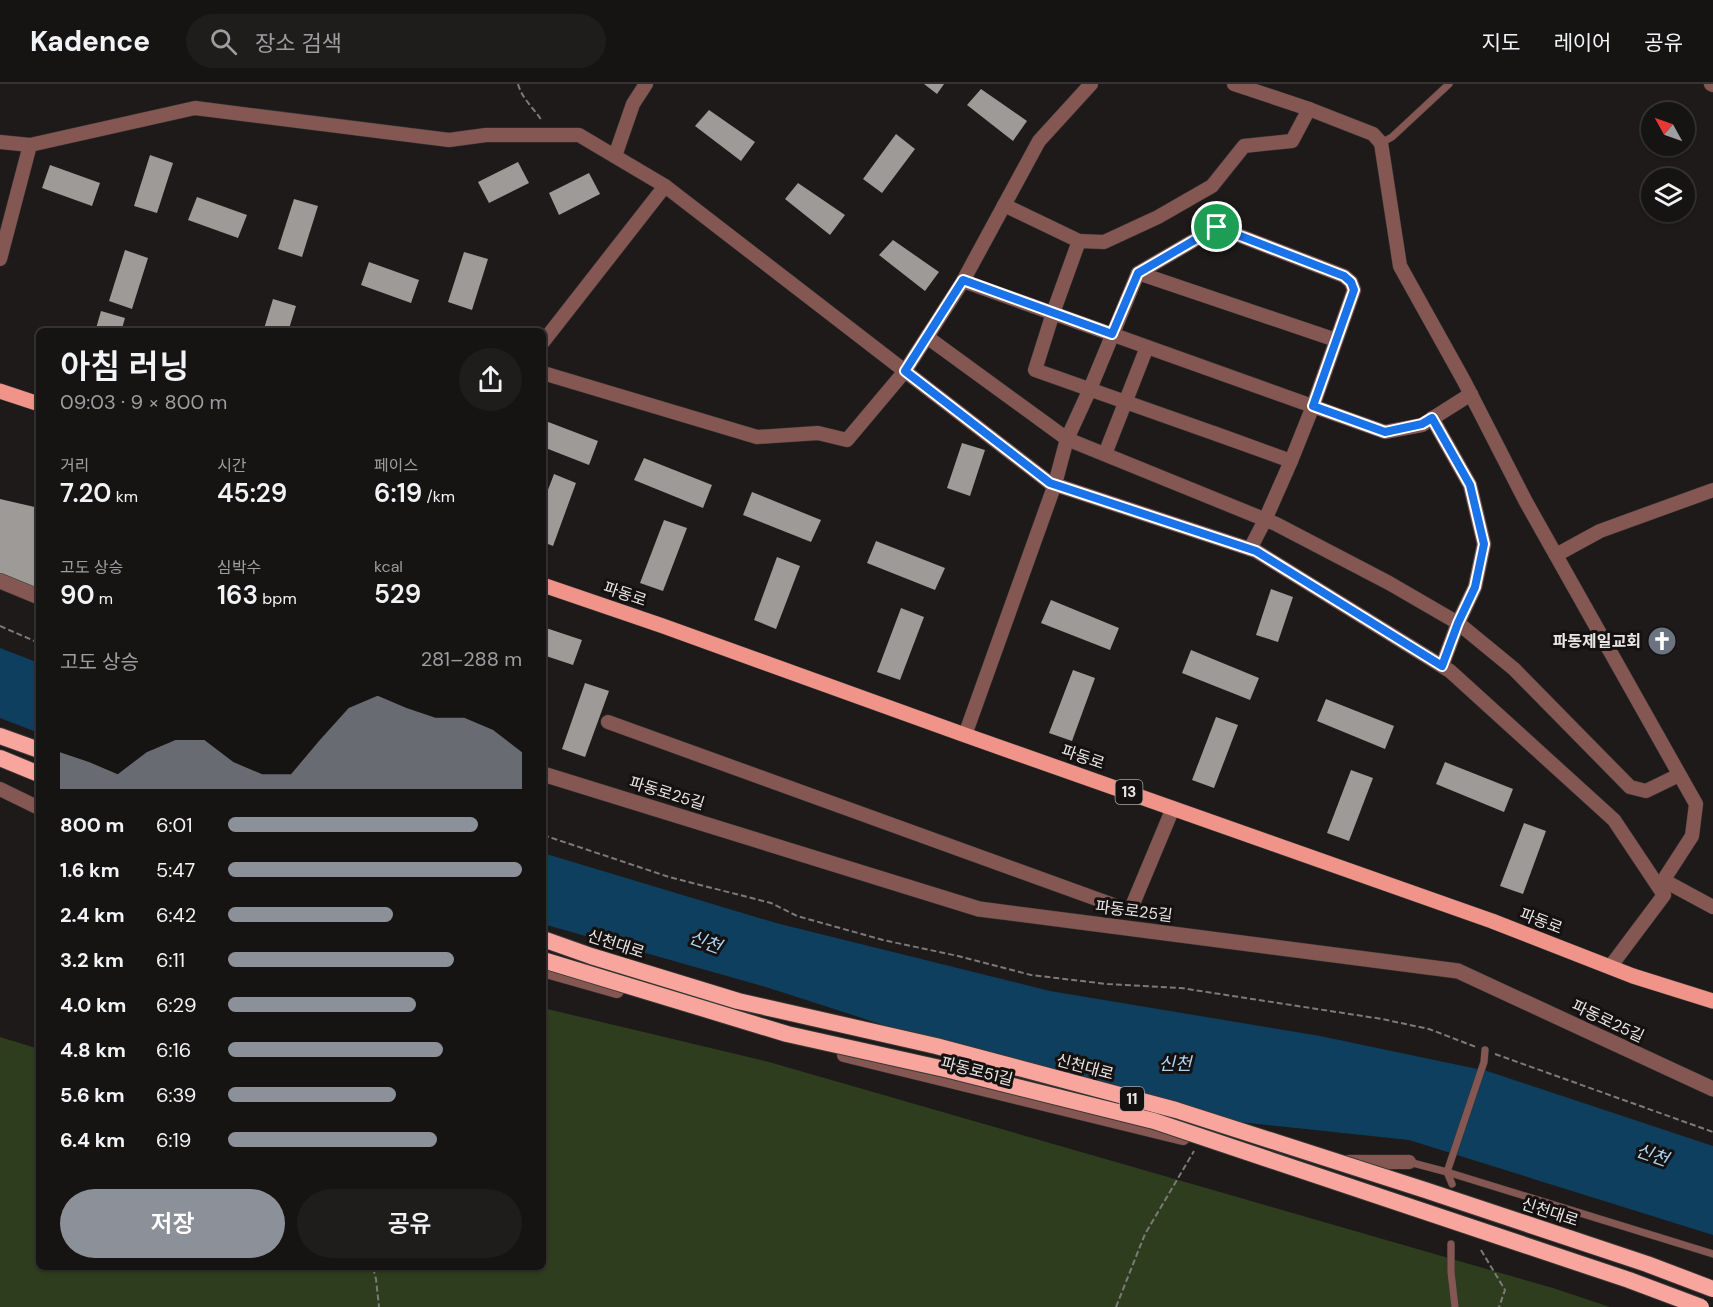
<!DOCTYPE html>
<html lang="ko">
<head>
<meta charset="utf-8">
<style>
	:root { --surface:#161413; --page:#1f1d1c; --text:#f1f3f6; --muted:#9e9ea0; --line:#353333; --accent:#8c9099 }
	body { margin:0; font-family:"DM Sans","Noto Sans KR",sans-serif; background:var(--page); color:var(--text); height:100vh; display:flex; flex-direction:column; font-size:22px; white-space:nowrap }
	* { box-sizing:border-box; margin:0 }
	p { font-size:20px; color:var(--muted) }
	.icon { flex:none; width:33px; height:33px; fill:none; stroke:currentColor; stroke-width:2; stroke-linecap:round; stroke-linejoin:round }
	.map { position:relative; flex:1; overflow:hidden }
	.details { position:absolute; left:36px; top:244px; width:510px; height:942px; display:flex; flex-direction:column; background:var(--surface); border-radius:9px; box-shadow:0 2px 4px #0004,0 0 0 2px var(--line) }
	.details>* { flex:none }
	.needle { width:39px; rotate:310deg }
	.fabs { position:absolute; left:1641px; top:18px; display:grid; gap:12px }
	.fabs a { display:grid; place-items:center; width:54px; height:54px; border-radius:50%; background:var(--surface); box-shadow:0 2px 4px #0004,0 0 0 2px var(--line); font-size:30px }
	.pin { position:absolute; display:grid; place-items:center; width:51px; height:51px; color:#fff; margin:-26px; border:3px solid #fff; border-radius:50%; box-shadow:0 2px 6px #0007 }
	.round { display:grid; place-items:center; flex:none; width:63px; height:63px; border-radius:32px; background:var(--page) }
	.head { display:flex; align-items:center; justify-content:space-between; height:102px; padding:0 24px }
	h1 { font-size:33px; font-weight:600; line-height:45px }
	.figures { display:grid; grid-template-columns:repeat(3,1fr); gap:9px; height:102px; padding:6px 24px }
	.figures div { display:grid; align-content:center }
	.figures b { font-size:26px; font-weight:600 }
	.figures small { font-size:16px; font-weight:400 }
	.figures p { font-size:16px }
	.chart { height:168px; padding:12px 24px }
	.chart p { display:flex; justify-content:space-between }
	.chart svg { width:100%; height:108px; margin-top:6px; fill:var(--accent); opacity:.7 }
	.button { display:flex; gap:12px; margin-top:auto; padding:12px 24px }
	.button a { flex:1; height:69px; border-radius:36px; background:var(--accent); color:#fff; font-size:24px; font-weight:600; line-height:69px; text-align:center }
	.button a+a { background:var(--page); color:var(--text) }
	ul { padding:0 24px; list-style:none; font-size:20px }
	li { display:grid; grid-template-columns:96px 72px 1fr; align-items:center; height:45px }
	li i { height:15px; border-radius:8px; background:var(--accent) }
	header { display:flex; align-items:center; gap:36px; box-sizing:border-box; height:84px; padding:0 30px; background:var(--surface); border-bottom:2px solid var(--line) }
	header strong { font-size:28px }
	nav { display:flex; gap:33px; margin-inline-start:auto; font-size:21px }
	.search { width:420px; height:54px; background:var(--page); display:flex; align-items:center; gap:15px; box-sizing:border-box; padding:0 21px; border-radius:33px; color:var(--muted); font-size:22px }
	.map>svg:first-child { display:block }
	.green { fill:#2e3d1e }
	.water { fill:#0e3f5f }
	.building { fill:#9d9a98 }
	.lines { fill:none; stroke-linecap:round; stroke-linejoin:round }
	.service-casing { stroke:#3a3736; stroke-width:8 }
	.minor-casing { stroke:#3a3736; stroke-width:15 }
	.tertiary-casing { stroke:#3a3736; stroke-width:16 }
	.primary-casing { stroke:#3a3736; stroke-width:16 }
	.trunk-casing { stroke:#3a3736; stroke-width:18 }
	.path { stroke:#7c7a79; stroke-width:2; stroke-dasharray:6 3; stroke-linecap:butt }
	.service { stroke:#845752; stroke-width:7 }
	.minor { stroke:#845752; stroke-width:14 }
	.tertiary { stroke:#845752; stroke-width:15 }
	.primary { stroke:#f09388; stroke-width:15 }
	.trunk { stroke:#f8a69d; stroke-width:16 }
	.trunk-bridge-casing { stroke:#3a3736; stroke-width:18; stroke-linecap:butt }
	.trunk-bridge { stroke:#f8a69d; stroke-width:16 }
	.route-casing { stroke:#fff; stroke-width:12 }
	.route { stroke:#1a73e8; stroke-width:8 }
	.labels { text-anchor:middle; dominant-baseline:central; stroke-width:6; stroke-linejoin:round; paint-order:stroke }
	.shield { fill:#141110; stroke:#a9a7a6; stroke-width:1.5 }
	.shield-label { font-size:15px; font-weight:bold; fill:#e9e7e6 }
	.street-label { font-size:16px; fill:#e9e7e6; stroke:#141110 }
	.poi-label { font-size:16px; font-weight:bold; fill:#e9e7e6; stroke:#141110; text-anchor:end }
	.water-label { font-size:18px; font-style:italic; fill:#acd5f5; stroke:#141110 }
</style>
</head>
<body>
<header>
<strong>Kadence</strong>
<div class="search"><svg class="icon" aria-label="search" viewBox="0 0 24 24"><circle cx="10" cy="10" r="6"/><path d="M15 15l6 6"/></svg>장소 검색</div>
<nav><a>지도</a><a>레이어</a><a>공유</a></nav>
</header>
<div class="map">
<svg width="1713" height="1223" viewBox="0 0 1713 1223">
	<rect width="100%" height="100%" fill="#1d1a19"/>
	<!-- green -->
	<path class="green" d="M543 924 769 978 1556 1205 1610 1223H0V953L39 965V1184H543Z"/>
	<!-- water -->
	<g class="water">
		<path d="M0 564 39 579V649L0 634Z"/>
		<path d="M543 769 776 839 1050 907 1320 952 1487 987 1713 1062V1151L1409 1056 1156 1029 769 904 543 840Z"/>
	</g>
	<!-- building -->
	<g class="building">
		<path d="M924 0H944L937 10Z"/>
		<path d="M981 5 1027 37 1013 57 967 21Z"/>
		<path d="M709 26 755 58 741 77 695 42Z"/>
		<path d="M896 50 915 65 882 109 863 95Z"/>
		<path d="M150 71 173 79 157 129 134 122Z"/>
		<path d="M518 78 529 99 489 119 478 98Z"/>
		<path d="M50 81 100 99 92 122 42 104Z"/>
		<path d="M589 89 600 110 559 131 549 109Z"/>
		<path d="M798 99 845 131 830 151 785 115Z"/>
		<path d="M197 113 247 131 238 154 188 136Z"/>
		<path d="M294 115 318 122 302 173 278 165Z"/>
		<path d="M893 156 939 188 925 207 879 171Z"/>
		<path d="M125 166 148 174 132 225 109 217Z"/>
		<path d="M464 168 488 175 472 226 448 218Z"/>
		<path d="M369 178 419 196 411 219 361 201Z"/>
		<path d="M273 215 296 222 288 248H263Z"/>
		<path d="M101 227 125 234 121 248H95Z"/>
		<path d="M543 336 598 357 589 381 543 363Z"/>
		<path d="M962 359 985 366 970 412 947 404Z"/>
		<path d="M644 374 712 401 703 424 634 396Z"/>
		<path d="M554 390 576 399 553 462 543 458V419Z"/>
		<path d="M752 408 821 436 811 458 743 431Z"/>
		<path d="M0 415 39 424V511L0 495Z"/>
		<path d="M664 436 687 444 663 507 640 499Z"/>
		<path d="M876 457 945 484 935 506 867 479Z"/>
		<path d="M777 473 800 482 776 545 754 536Z"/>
		<path d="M1271 505 1293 513 1278 558 1256 551Z"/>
		<path d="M1051 516 1119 544 1110 566 1041 539Z"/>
		<path d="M901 524 924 533 900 596 877 588Z"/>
		<path d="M543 543 582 556 573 581 543 571Z"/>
		<path d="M1191 566 1259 594 1250 616 1182 589Z"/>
		<path d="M1073 586 1095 594 1072 657 1049 649Z"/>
		<path d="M585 599 609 607 585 673 562 665Z"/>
		<path d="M1326 615 1394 642 1385 665 1317 637Z"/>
		<path d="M1216 633 1238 641 1214 704 1192 696Z"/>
		<path d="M1445 678 1513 705 1504 728 1436 700Z"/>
		<path d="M1351 686 1373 694 1349 757 1327 749Z"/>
		<path d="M1524 739 1546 747 1523 810 1500 802Z"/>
	</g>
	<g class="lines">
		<!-- service casing -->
		<g class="service-casing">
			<g id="service">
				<path d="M1381 59 1392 53 1449 0"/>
				<path d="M1409 1078 1447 1088 1713 1170"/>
				<path d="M1452 1100 1447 1088 1484 978 1485 966"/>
				<path d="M1451 1160V1188L1455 1223"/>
			</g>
		</g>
		<!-- minor casing -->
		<g class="minor-casing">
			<g id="minor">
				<path d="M1234 0 1309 25 1373 50 1381 59 1400 182 1464 297 1526 418 1696 720 1692 752 1659 803"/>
				<path d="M1711 0 1713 1"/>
				<path d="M0 58 30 61"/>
				<path d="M615 72 633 20 646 0"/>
				<path d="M1004 121 1079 157"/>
				<path d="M0 175 30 61 195 24 449 56 486 51H579L665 102 1050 399 1256 467 1450 587 1614 736 1664 811 1610 883"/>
				<path d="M1138 189 1336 256"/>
				<path d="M963 197 1385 348 1422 341 1471 310"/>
				<path d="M927 253 1067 355 1276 440 1389 499 1458 539 1514 585 1630 703 1646 707 1679 691"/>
				<path d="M543 258 665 102"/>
				<path d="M543 289 757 353 818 349 847 356 905 287 963 197 1039 57 1091 0"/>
				<path d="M1432 334 1470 401 1484 460 1475 503 1458 539 1442 582"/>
				<path d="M1105 370 1147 263"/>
				<path d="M1250 465 1265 436 1291 377"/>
				<path d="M1556 471 1600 447 1713 406"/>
				<path d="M608 638 1130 827 1173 724"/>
				<path d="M965 651 1055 400 1067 355 1090 305 1138 189 1217 143 1344 192 1351 198 1354 206 1313 322 1291 377C1206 346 1121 316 1035 286L1053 229 1079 157 1104 158 1158 133 1212 102 1244 62 1292 57 1309 25"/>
				<path d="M0 705 39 724"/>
				<path d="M1663 796 1713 823"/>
				<path d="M543 886 617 907"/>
				<path d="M844 971 1183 1054"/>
				<path d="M1348 1078H1409"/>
			</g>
		</g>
		<!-- tertiary casing -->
		<g class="tertiary-casing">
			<g id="tertiary">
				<path d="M0 497 39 513"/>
				<path d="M543 690 979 825 1458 887 1713 1005"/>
			</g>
		</g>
		<!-- primary casing -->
		<g class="primary-casing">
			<g id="primary">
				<path d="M0 307 39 320"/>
				<path d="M543 501 663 542 965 651 1492 837 1633 892 1713 917"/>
			</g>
		</g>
		<!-- trunk casing -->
		<g class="trunk-casing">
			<g id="trunk">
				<path d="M0 652 39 666"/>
				<path d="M0 674 39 690"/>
			</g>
		</g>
		<!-- path -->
		<g class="path">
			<path d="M518 0C522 15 534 24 542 37"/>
			<path d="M0 542 39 559"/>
			<path d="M543 751 669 793 771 819 797 832 883 856 958 872 1031 891 1107 900 1181 904 1382 935 1429 945 1476 963"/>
			<path d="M1495 970 1713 1048"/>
			<path d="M1481 1166 1505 1206 1499 1223"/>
			<path d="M373 1184 376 1195 379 1223"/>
			<path d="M1116 1223 1145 1150 1194 1067"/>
		</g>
		<!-- service -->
		<use href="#service" class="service"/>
		<!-- minor -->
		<use href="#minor" class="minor"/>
		<!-- tertiary -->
		<use href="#tertiary" class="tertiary"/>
		<!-- primary -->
		<use href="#primary" class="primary"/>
		<!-- trunk -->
		<use href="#trunk" class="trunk"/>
		<!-- trunk-bridge casing -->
		<g class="trunk-bridge-casing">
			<g id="trunk-bridge">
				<path d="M543 855 591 872 738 917 936 962 1176 1026 1425 1106 1647 1180 1713 1205"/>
				<path d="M543 876 787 950 949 986 1154 1037 1629 1196 1701 1223"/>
			</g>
		</g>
		<!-- trunk-bridge -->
		<use href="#trunk-bridge" class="trunk-bridge"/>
	</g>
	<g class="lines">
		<!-- route casing -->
		<g class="route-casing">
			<path id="route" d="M1217 143 1344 192 1351 198 1354 206 1313 322 1385 348 1422 340 1432 334 1470 401 1484 460 1475 503 1458 539 1442 582 1256 467 1050 399 905 287 963 196 1112 250 1138 189Z"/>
		</g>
		<!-- route -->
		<use href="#route" class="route"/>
	</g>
	<!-- icons -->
	<defs>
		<g id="church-disc" transform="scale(1.5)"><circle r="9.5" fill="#6b7280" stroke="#141110"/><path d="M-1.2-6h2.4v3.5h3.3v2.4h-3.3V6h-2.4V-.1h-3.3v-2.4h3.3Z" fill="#fff"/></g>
	</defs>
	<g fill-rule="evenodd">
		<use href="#church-disc" x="1662" y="557"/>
	</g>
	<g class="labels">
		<!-- shield labels -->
		<g class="shield">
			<rect x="1115.5" y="696" width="27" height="24" rx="4.5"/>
			<rect x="1120" y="1003" width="24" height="24" rx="4.5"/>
		</g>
		<g class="shield-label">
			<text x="1129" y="708">13</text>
			<text x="1132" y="1015">11</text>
		</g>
		<!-- street labels -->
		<g class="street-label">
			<text transform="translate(625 510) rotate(19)">파동로</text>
			<text transform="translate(1083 673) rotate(19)">파동로</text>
			<text transform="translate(667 709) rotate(17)">파동로25길</text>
			<text transform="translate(1134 827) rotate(7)">파동로25길</text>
			<text transform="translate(1541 837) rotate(21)">파동로</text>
			<text transform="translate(616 860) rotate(18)">신천대로</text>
			<text transform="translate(1608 937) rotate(25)">파동로25길</text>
			<text transform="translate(1085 983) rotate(15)">신천대로</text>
			<text transform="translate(977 987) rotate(14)">파동로51길</text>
			<text transform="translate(1550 1128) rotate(18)">신천대로</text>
		</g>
		<!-- poi labels -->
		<g class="poi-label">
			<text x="1641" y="557">파동제일교회</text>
		</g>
		<!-- water labels -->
		<g class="water-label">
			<text transform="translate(705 858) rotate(20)">신천</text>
			<text x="1175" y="980">신천</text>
			<text transform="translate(1652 1071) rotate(19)">신천</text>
		</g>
	</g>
</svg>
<div class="fabs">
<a><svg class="needle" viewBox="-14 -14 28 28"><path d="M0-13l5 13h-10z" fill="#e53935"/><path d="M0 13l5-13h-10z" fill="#9e9ea0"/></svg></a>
<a><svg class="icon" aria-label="layers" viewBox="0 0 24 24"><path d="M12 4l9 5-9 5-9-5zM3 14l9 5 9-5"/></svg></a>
</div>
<div class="pin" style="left:1217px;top:143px;background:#1e9e55"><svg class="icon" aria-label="arrive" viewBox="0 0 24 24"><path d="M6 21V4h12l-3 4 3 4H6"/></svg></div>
<section class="details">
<div class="head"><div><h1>아침 러닝</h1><p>09:03 · 9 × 800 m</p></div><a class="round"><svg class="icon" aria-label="share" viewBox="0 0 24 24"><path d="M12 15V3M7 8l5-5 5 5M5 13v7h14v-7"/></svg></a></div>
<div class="figures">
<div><p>거리</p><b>7.20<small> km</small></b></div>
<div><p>시간</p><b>45:29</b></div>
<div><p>페이스</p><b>6:19<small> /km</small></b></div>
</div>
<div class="figures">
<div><p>고도 상승</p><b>90<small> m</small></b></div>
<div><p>심박수</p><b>163<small> bpm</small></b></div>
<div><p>kcal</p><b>529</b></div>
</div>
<div class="chart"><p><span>고도 상승</span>281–288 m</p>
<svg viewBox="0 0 160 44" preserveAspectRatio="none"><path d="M0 44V29L10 33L20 38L30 29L40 24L50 24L60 33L70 38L80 38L90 24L100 11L110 6L120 11L130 15L140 15L150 20L160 29V44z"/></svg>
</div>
<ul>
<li><b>800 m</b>6:01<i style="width:85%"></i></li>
<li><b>1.6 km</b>5:47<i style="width:100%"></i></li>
<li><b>2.4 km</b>6:42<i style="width:56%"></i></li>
<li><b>3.2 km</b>6:11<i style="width:77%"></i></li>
<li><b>4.0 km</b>6:29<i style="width:64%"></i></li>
<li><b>4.8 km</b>6:16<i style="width:73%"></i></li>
<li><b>5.6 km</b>6:39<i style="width:57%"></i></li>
<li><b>6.4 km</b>6:19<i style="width:71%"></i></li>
</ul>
<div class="button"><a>저장</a><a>공유</a></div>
</section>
</div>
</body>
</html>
